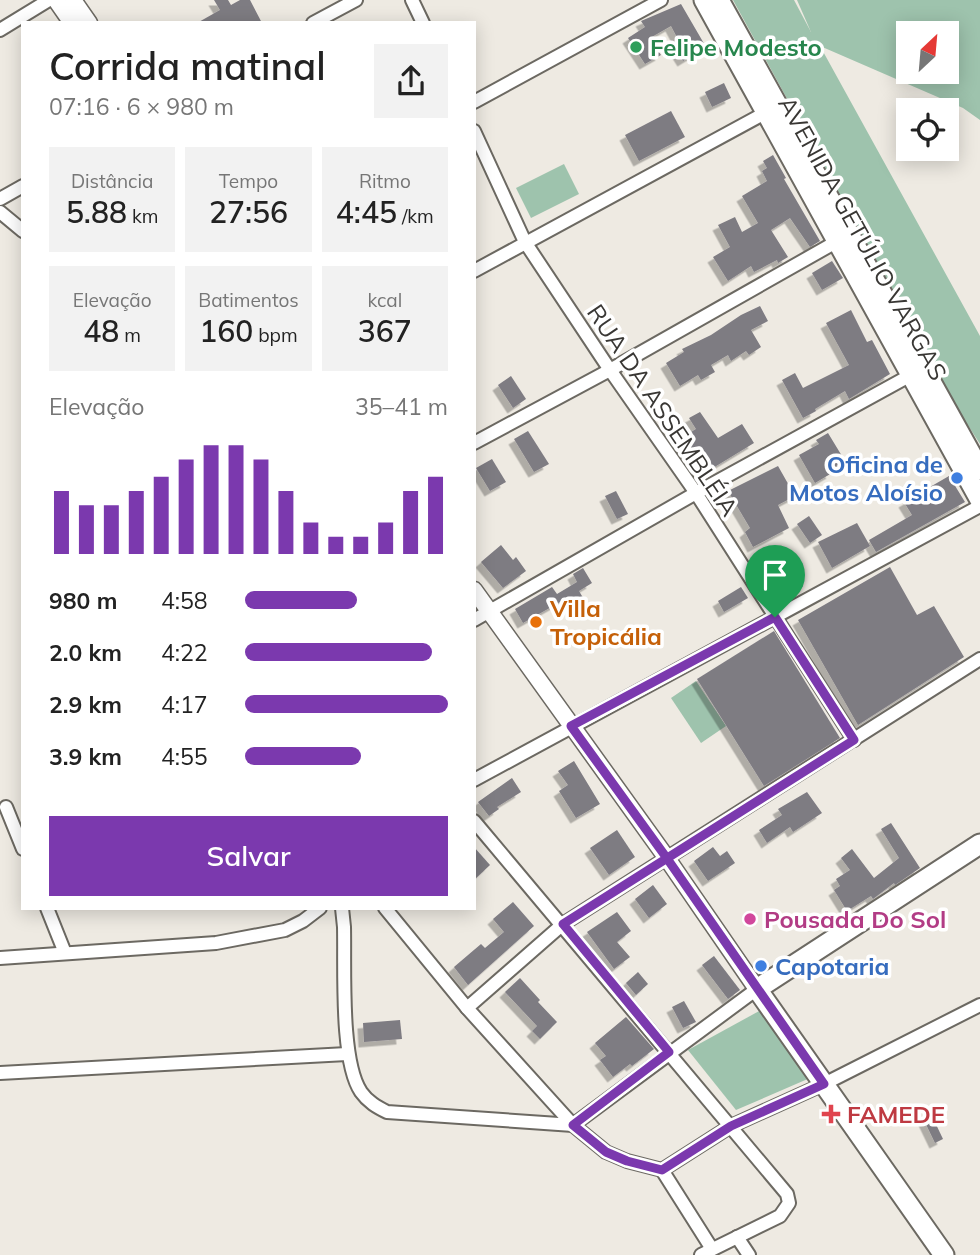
<!DOCTYPE html>
<html lang="pt">
<head>
<meta charset="utf-8">
<style>
	:root { --surface:#fff; --page:#f2f2f2; --text:#222; --muted:#767676; --accent:#7b39ae }
	body { margin:0; font-family:Mulish,sans-serif; background:var(--page); color:var(--text); height:100vh; display:flex; flex-direction:column; font-size:26px; white-space:nowrap }
	* { box-sizing:border-box; margin:0 }
	p { font-size:23px; color:var(--muted) }
	.icon { flex:none; width:38px; height:38px; fill:none; stroke:currentColor; stroke-width:2; stroke-linecap:round; stroke-linejoin:round }
	.map { position:relative; flex:1; overflow:hidden }
	.side { position:absolute; left:21px; top:21px; width:455px; height:889px; display:flex; flex-direction:column; background:var(--surface); border-radius:0px; box-shadow:0 4px 18px #0003 }
	.side>* { flex:none }
	.needle { width:46px; rotate:26deg }
	.fabs { position:absolute; left:896px; top:21px; display:grid; gap:14px }
	.fabs a { display:grid; place-items:center; width:63px; height:63px; border-radius:0px; background:var(--surface); box-shadow:0 4px 18px #0003; font-size:35px }
	.pin { position:absolute; display:grid; place-items:center; width:60px; height:60px; color:#fff; margin:-72px -30px; border-radius:50% 50% 50% 0; rotate:-45deg; box-shadow:0 0 7px #0007 }
	.pin .icon { rotate:45deg }
	.round { display:grid; place-items:center; flex:none; width:74px; height:74px; border-radius:0px; background:var(--page) }
	.summary { display:flex; align-items:center; justify-content:space-between; height:119px; padding:0 28px }
	h1 { font-size:38px; font-weight:600; line-height:52px }
	.metrics { display:grid; grid-template-columns:repeat(3,1fr); gap:10px; height:119px; padding:7px 28px }
	.metrics div { display:grid; align-content:center; border-radius:0px; background:var(--page); text-align:center }
	.metrics b { font-size:30px; font-weight:600 }
	.metrics small { font-size:19px; font-weight:400 }
	.metrics p { font-size:19px }
	.chart { height:196px; padding:14px 28px }
	.chart p { display:flex; justify-content:space-between }
	.chart svg { width:100%; height:126px; margin-top:7px; stroke:var(--accent); stroke-width:6 }
	.cta { display:flex; gap:14px; margin-top:auto; padding:14px 28px }
	.cta a { flex:1; height:80px; border-radius:0px; background:var(--accent); color:#fff; font-size:28px; font-weight:600; line-height:80px; text-align:center }
	ul { padding:0 28px; list-style:none; font-size:23px }
	li { display:grid; grid-template-columns:112px 84px 1fr; align-items:center; height:52px }
	li i { height:18px; border-radius:9px; background:var(--accent) }
	.map>svg:first-child { display:block }
	.green { fill:#9ec3ad; fill-rule:evenodd }
	.building { fill:#7e7b82; filter:url(#shadow) }
	.lines { fill:none; stroke-linecap:round; stroke-linejoin:round }
	.minor-casing { stroke:#6c6962; stroke-width:16 }
	.tertiary-casing { stroke:#6c6962; stroke-width:19 }
	.secondary-casing { stroke:#6c6962; stroke-width:23 }
	.minor { stroke:#fff; stroke-width:12 }
	.tertiary { stroke:#fff; stroke-width:16 }
	.secondary { stroke:#fff; stroke-width:19 }
	.route-casing { stroke:#fff; stroke-width:14 }
	.route { stroke:#7b39ae; stroke-width:9 }
	.leisure-dot { fill:#2e9e5b; stroke:#fff; stroke-width:2.5 }
	.shop-dot { fill:#3f7fe0; stroke:#fff; stroke-width:2.5 }
	.food-dot { fill:#e8710a; stroke:#fff; stroke-width:2.5 }
	.hotel-dot { fill:#d1479c; stroke:#fff; stroke-width:2.5 }
	.health-dot { fill:#e0444e; stroke:#fff; stroke-width:2.5 }
	.labels { text-anchor:middle; dominant-baseline:central; stroke-width:7; stroke-linejoin:round; paint-order:stroke }
	.leisure-label { font-size:24px; font-weight:bold; fill:#27864d; stroke:#fff; text-anchor:start }
	.street-label { font-size:24px; fill:#393734; stroke:#fff }
	.shop-label { font-size:24px; font-weight:bold; fill:#366cbe; stroke:#fff; text-anchor:end }
	.food-label { font-size:24px; font-weight:bold; fill:#c56008; stroke:#fff; text-anchor:start }
	.hotel-label { font-size:24px; font-weight:bold; fill:#b23c85; stroke:#fff; text-anchor:start }
	.health-label { font-size:24px; font-weight:bold; fill:#be3a42; stroke:#fff; text-anchor:start }
</style>
</head>
<body>
<div class="map">
<svg width="980" height="1255" viewBox="0 0 980 1255">
	<defs>
		<filter id="shadow"><feDropShadow dx="-5.5" dy="5.5" stdDeviation="0" flood-color="#0004"/></filter>
	</defs>
	<rect width="100%" height="100%" fill="#eeeae2"/>
	<!-- green -->
	<g class="green">
		<path d="M733 0H794L811 32 797 0H980V120L963 108 820 46 980 336V444L953 402ZM908 33H947V72H908Z"/>
		<path d="M564 164 579 194 531 218 516 188Z"/>
		<path d="M696 681 726 726 701 743 671 698Z"/>
		<path d="M761 1010 810 1078 736 1110 688 1050Z"/>
	</g>
	<!-- building -->
	<g class="building">
		<path d="M214 0H228L231 5 240 0H250L262 23H197L220 10Z"/>
		<path d="M681 4 706 47 683 61 674 47 680 43 671 26 650 38 661 55 645 64 628 38 645 27 641 21Z"/>
		<path d="M724 83 731 98 712 107 705 92Z"/>
		<path d="M671 111 685 137 639 161 625 135Z"/>
		<path d="M773 155 786 178 784 179 820 241 810 247 790 218 771 230 788 257 778 263 777 260 754 272 751 266 728 281 713 257 730 247 718 225 735 217 742 232 758 223 742 196 767 181 762 171 767 168 763 161Z"/>
		<path d="M832 261 843 278 822 290 812 273Z"/>
		<path d="M760 306 768 321 751 330 761 347 749 355 746 351 731 361 728 355 711 365 715 372 701 380 698 375 680 386 666 363 684 352 682 349 711 335 741 315Z"/>
		<path d="M851 310 867 342 872 340 890 374 849 399 845 391 815 409 816 411 803 418 782 380 795 373 803 388 849 365 826 323Z"/>
		<path d="M511 376 526 399 513 408 498 385Z"/>
		<path d="M700 412 718 438 742 424 754 443 708 471 698 455 689 460 676 441 696 429 689 418Z"/>
		<path d="M528 431 549 464 534 472 514 439Z"/>
		<path d="M828 433 845 461 829 470 832 473 815 483 799 455 819 444 816 440Z"/>
		<path d="M492 459 506 482 490 491 476 468Z"/>
		<path d="M778 466 795 496 778 505 789 528 753 547 745 532 750 528 728 491Z"/>
		<path d="M949 476 965 502 876 552 869 540 912 515 904 502Z"/>
		<path d="M616 491 628 514 617 519 605 496Z"/>
		<path d="M809 516 822 535 810 543 797 524Z"/>
		<path d="M857 523 870 546 832 568 818 542Z"/>
		<path d="M501 545 513 560 516 557 526 571 503 588 481 562Z"/>
		<path d="M890 567 917 615 934 606 964 657 858 725 798 620Z"/>
		<path d="M583 568 592 583 579 591 585 601 575 607 569 597 523 623 515 609 552 587 557 594 577 582 573 574Z"/>
		<path d="M796 574 803 586 782 598 775 586Z"/>
		<path d="M741 587 748 598 724 612 718 601Z"/>
		<path d="M774 631 840 738 764 786 697 679Z"/>
		<path d="M574 761 600 804 576 818 559 791 568 785 558 771Z"/>
		<path d="M512 778 521 792 497 807 499 809 489 816 478 802Z"/>
		<path d="M807 792 822 813 793 832 790 827 767 843 759 830 782 815 778 809Z"/>
		<path d="M891 823 920 868 895 885 894 883 873 899 871 896 847 911 834 890 840 886 836 879 850 870 841 858 852 849 874 878 899 858 881 829Z"/>
		<path d="M617 830 635 857 609 875 590 848Z"/>
		<path d="M474 847 490 865 474 880Z"/>
		<path d="M713 847 720 856 727 851 735 863 708 881 694 861Z"/>
		<path d="M653 885 667 904 649 918 635 899Z"/>
		<path d="M513 902 534 926 468 985 454 967 481 944 485 948 504 932 493 919Z"/>
		<path d="M617 912 631 931 617 942 630 957 614 969 587 932Z"/>
		<path d="M714 956 740 990 728 999 702 965Z"/>
		<path d="M638 972 648 984 636 995 626 983Z"/>
		<path d="M520 978 540 1000 538 1002 557 1022 540 1039 532 1031 537 1026 505 992Z"/>
		<path d="M684 1001 696 1022 683 1028 672 1007Z"/>
		<path d="M626 1017 654 1049 632 1066 630 1064 613 1077 600 1060 606 1056 595 1043Z"/>
		<path d="M400 1020 402 1039 364 1042 363 1023Z"/>
		<path d="M931 1114 943 1139 935 1143 923 1118Z"/>
	</g>
	<g class="lines">
		<!-- minor casing -->
		<g class="minor-casing">
			<g id="minor">
				<path d="M412 0 423 23"/>
				<path d="M313 23 356 0"/>
				<path d="M0 30 49 0"/>
				<path d="M474 102 661 0"/>
				<path d="M474 131 525 242 610 370 696 493 854 740"/>
				<path d="M0 199 23 186"/>
				<path d="M0 212 23 231"/>
				<path d="M474 271 765 113"/>
				<path d="M474 443 610 370 836 242"/>
				<path d="M474 620 696 493 911 375"/>
				<path d="M474 780 980 506"/>
				<path d="M6 807 23 849"/>
				<path d="M474 821 787 1194 789 1203 780 1216 701 1255"/>
				<path d="M47 908 65 953"/>
				<path d="M342 908 344 927C345 968 340 1061 361 1092 368 1102 377 1107 387 1112L573 1125 757 989"/>
				<path d="M385 908 467 1008 573 1125 606 1152 627 1161 662 1170 712 1249"/>
				<path d="M0 958 216 943 285 930 303 921 320 908"/>
				<path d="M467 1008 563 924 980 659"/>
				<path d="M0 1073 347 1054"/>
				<path d="M662 1170 731 1126 824 1084 980 1005"/>
				<path d="M737 1237 749 1255"/>
			</g>
		</g>
		<!-- tertiary casing -->
		<g class="tertiary-casing">
			<g id="tertiary">
				<path d="M56 0 72 23"/>
				<path d="M73 0 89 23"/>
				<path d="M474 590 666 857 757 989"/>
			</g>
		</g>
		<!-- secondary casing -->
		<g class="secondary-casing">
			<g id="secondary">
				<path d="M704 0 980 500"/>
				<path d="M719 0 980 470"/>
				<path d="M944 1255 757 989 980 844"/>
			</g>
		</g>
		<!-- minor -->
		<use href="#minor" class="minor"/>
		<!-- tertiary -->
		<use href="#tertiary" class="tertiary"/>
		<!-- secondary -->
		<use href="#secondary" class="secondary"/>
	</g>
	<g class="lines">
		<!-- route casing -->
		<g class="route-casing">
			<path id="route" d="M775 617 854 740 563 924 669 1052 573 1125 606 1152 627 1161 662 1170 731 1126 824 1084 666 857 571 726 775 617"/>
		</g>
		<!-- route -->
		<use href="#route" class="route"/>
	</g>
	<!-- markers -->
	<circle class="leisure-dot" cx="636" cy="47" r="7"/>
	<g class="shop-dot">
		<circle cx="957" cy="478" r="7"/>
		<circle cx="761" cy="966" r="7"/>
	</g>
	<circle class="food-dot" cx="536" cy="622" r="7"/>
	<circle class="hotel-dot" cx="750" cy="919" r="7"/>
	<path class="health-dot" d="M827.5 1103.5h7v7h7v7h-7v7h-7v-7h-7v-7h7z"/>
	<g class="labels">
		<!-- leisure labels -->
		<g class="leisure-label">
			<text x="650" y="47">Felipe Modesto</text>
		</g>
		<!-- street labels -->
		<g class="street-label">
			<text transform="translate(863 238) rotate(61)">AVENIDA GETÚLIO VARGAS</text>
			<text transform="translate(663 410) rotate(56)">RUA DA ASSEMBLÉIA</text>
		</g>
		<!-- shop labels -->
		<g class="shop-label">
			<text x="943" y="464">Oficina de<tspan x="943" dy="28">Motos Aloísio</tspan></text>
			<text x="775" y="966" text-anchor="start">Capotaria</text>
		</g>
		<!-- food labels -->
		<g class="food-label">
			<text x="550" y="608">Villa<tspan x="550" dy="28">Tropicália</tspan></text>
		</g>
		<!-- hotel labels -->
		<g class="hotel-label">
			<text x="764" y="919">Pousada Do Sol</text>
		</g>
		<!-- health labels -->
		<g class="health-label">
			<text x="847" y="1114">FAMEDE</text>
		</g>
	</g>
</svg>
<div class="fabs">
<a><svg class="needle" viewBox="-14 -14 28 28"><path d="M0-13l5 13h-10z" fill="#e53935"/><path d="M0 13l5-13h-10z" fill="#767676"/></svg></a>
<a><svg class="icon" aria-label="locate" viewBox="0 0 24 24"><circle cx="12" cy="12" r="6"/><path d="M12 2v4M12 18v4M2 12h4M18 12h4"/></svg></a>
</div>
<div class="pin" style="left:775px;top:617px;background:#1e9e55"><svg class="icon" aria-label="arrive" viewBox="0 0 24 24"><path d="M6 21V4h12l-3 4 3 4H6"/></svg></div>
<section class="side">
<div class="summary"><div><h1>Corrida matinal</h1><p>07:16 · 6 × 980 m</p></div><a class="round"><svg class="icon" aria-label="share" viewBox="0 0 24 24"><path d="M12 15V3M7 8l5-5 5 5M5 13v7h14v-7"/></svg></a></div>
<div class="metrics">
<div><p>Distância</p><b>5.88<small> km</small></b></div>
<div><p>Tempo</p><b>27:56</b></div>
<div><p>Ritmo</p><b>4:45<small> /km</small></b></div>
</div>
<div class="metrics">
<div><p>Elevação</p><b>48<small> m</small></b></div>
<div><p>Batimentos</p><b>160<small> bpm</small></b></div>
<div><p>kcal</p><b>367</b></div>
</div>
<div class="chart"><p><span>Elevação</span>35–41 m</p>
<svg viewBox="0 0 160 44" preserveAspectRatio="none"><path d="M5 44V22M15 44V27M25 44V27M35 44V22M45 44V17M55 44V11M65 44V6M75 44V6M85 44V11M95 44V22M105 44V33M115 44V38M125 44V38M135 44V33M145 44V22M155 44V17"/></svg>
</div>
<ul>
<li><b>980 m</b>4:58<i style="width:55%"></i></li>
<li><b>2.0 km</b>4:22<i style="width:92%"></i></li>
<li><b>2.9 km</b>4:17<i style="width:100%"></i></li>
<li><b>3.9 km</b>4:55<i style="width:57%"></i></li>
</ul>
<div class="cta"><a>Salvar</a></div>
</section>
</div>
</body>
</html>
